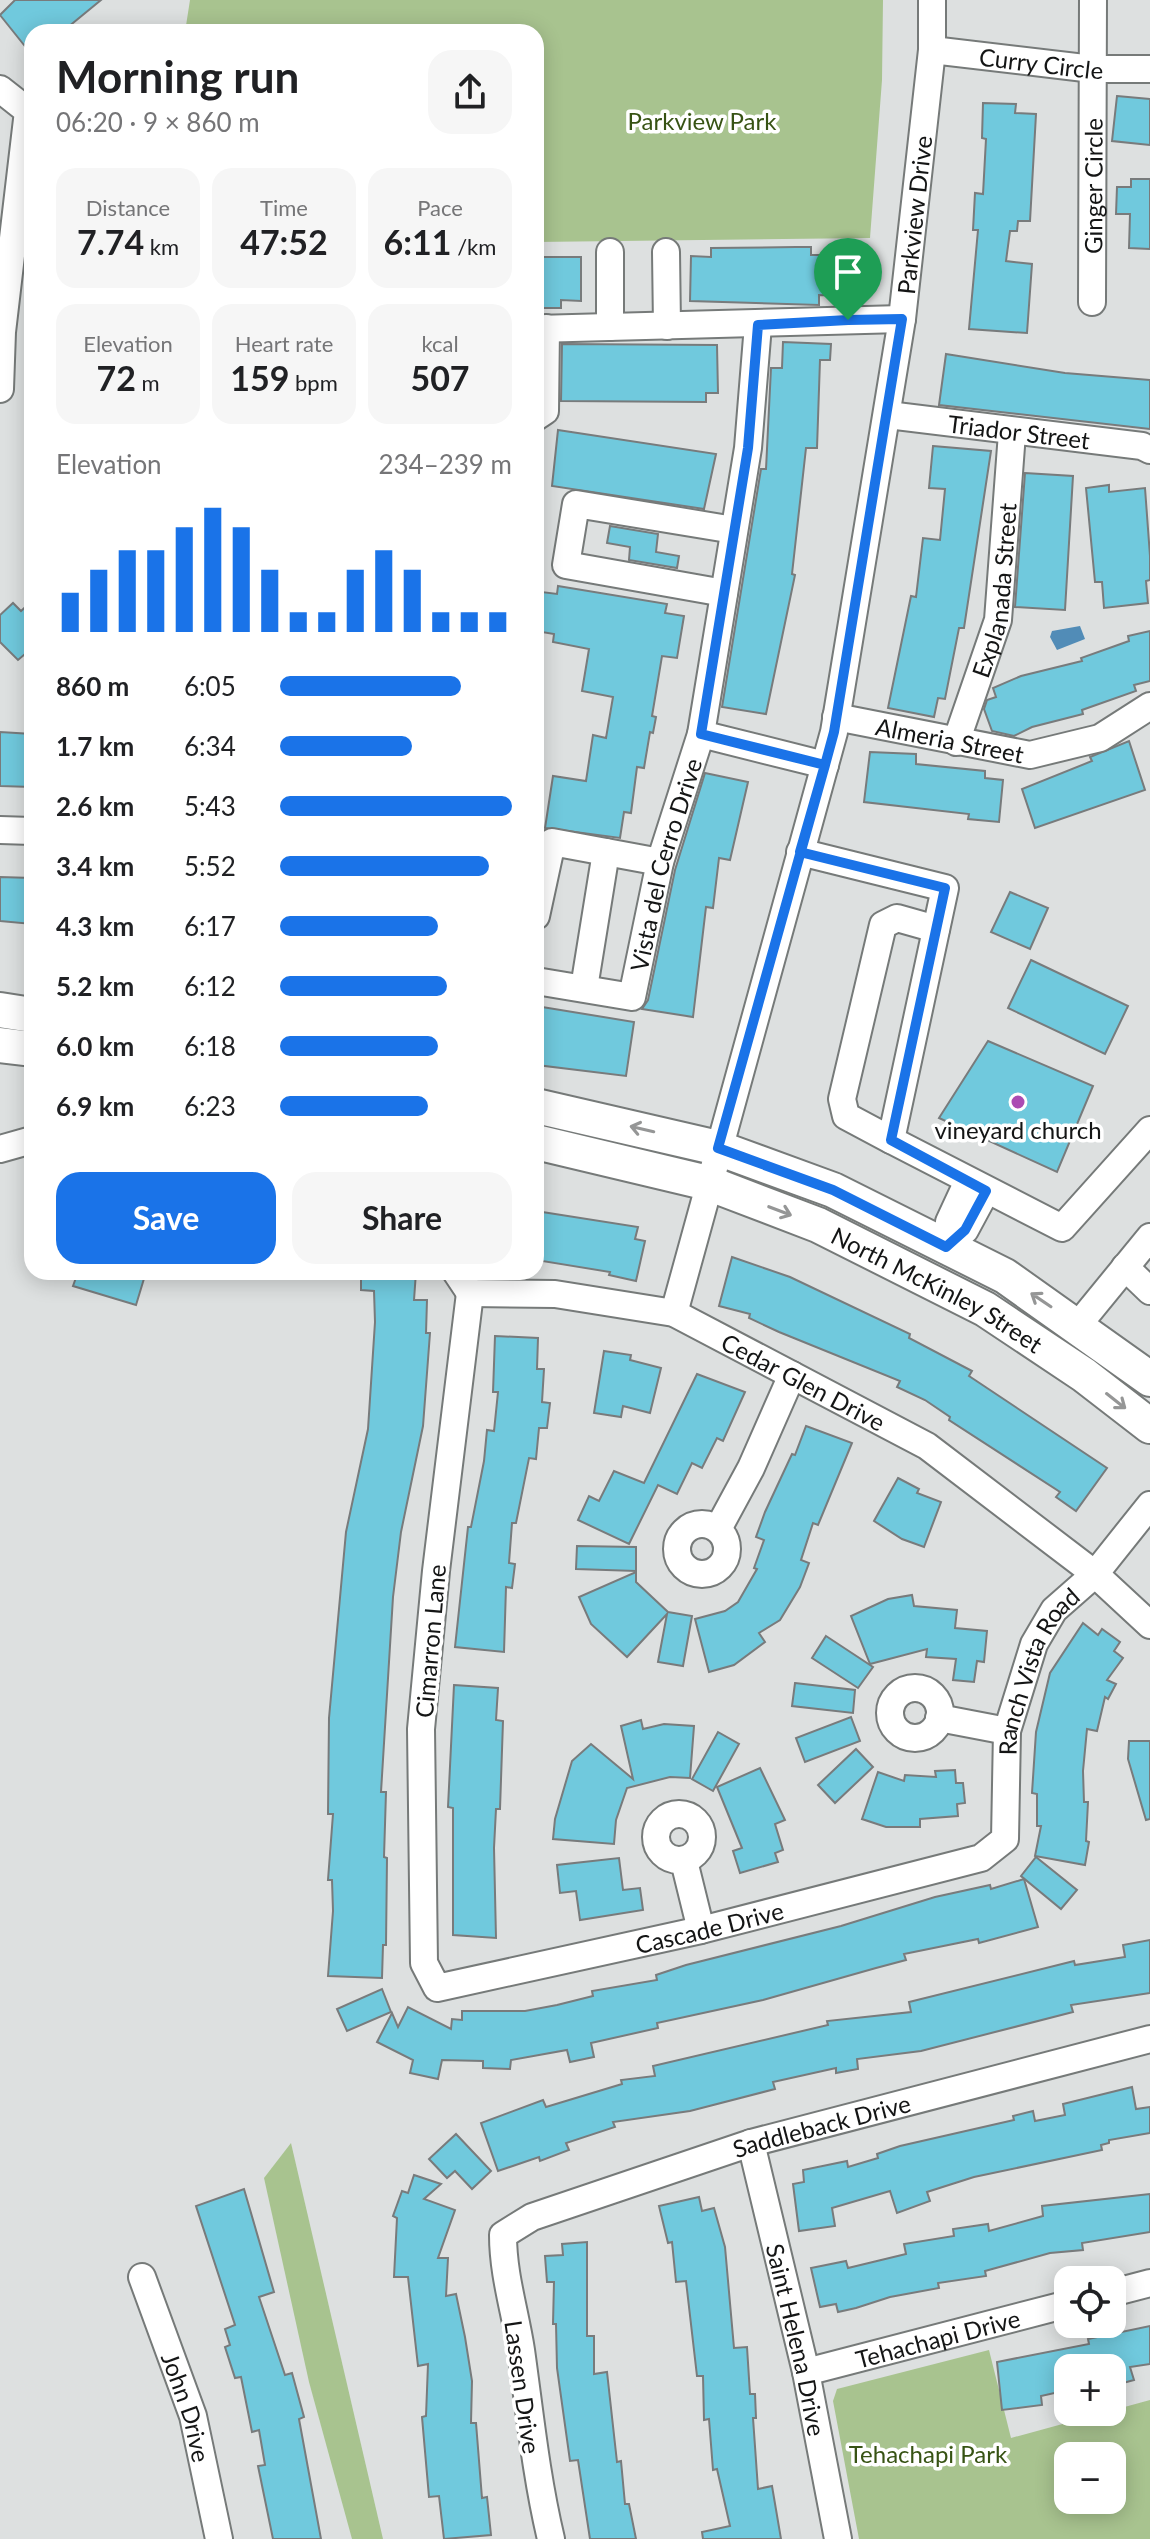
<!DOCTYPE html>
<html lang="en">
<head>
<meta charset="utf-8">
<style>
	:root { --surface:#fff; --page:#f6f6f6; --text:#202124; --muted:#757577; --accent:#1a73e8 }
	body { margin:0; font-family:Lato,sans-serif; background:var(--page); color:var(--text); height:100vh; display:flex; flex-direction:column; font-size:30px; white-space:nowrap }
	* { box-sizing:border-box; margin:0 }
	p { font-size:26px; color:var(--muted) }
	.icon { flex:none; width:44px; height:44px; fill:none; stroke:currentColor; stroke-width:2; stroke-linecap:round; stroke-linejoin:round }
	.map { position:relative; flex:1; overflow:hidden }
	.sheet { position:absolute; left:24px; top:24px; width:520px; height:1256px; display:flex; flex-direction:column; background:var(--surface); border-radius:24px; box-shadow:0 4px 20px #0003 }
	.sheet>* { flex:none }
	.fabs { position:absolute; left:1054px; top:2266px; display:grid; gap:16px }
	.fabs a { display:grid; place-items:center; width:72px; height:72px; border-radius:16px; background:var(--surface); box-shadow:0 4px 20px #0003; font-size:40px }
	.pin { position:absolute; display:grid; place-items:center; width:68px; height:68px; color:#fff; margin:-82px -34px; border-radius:50% 50% 50% 0; rotate:-45deg; box-shadow:0 0 8px #0007 }
	.pin .icon { rotate:45deg }
	.round { display:grid; place-items:center; flex:none; width:84px; height:84px; border-radius:24px; background:var(--page) }
	.head { display:flex; align-items:center; justify-content:space-between; height:136px; padding:0 32px }
	h1 { font-size:44px; font-weight:700; line-height:60px }
	.stats { display:grid; grid-template-columns:repeat(3,1fr); gap:12px; height:136px; padding:8px 32px }
	.stats div { display:grid; align-content:center; border-radius:20px; background:var(--page); text-align:center }
	.stats b { font-size:34px; font-weight:700 }
	.stats small { font-size:22px; font-weight:400 }
	.stats p { font-size:22px }
	.chart { height:224px; padding:16px 32px }
	.chart p { display:flex; justify-content:space-between }
	.chart svg { width:100%; height:144px; margin-top:8px; stroke:var(--accent); stroke-width:6 }
	.button { display:flex; gap:16px; margin-top:auto; padding:16px 32px }
	.button a { flex:1; height:92px; border-radius:24px; background:var(--accent); color:#fff; font-size:32px; font-weight:700; line-height:92px; text-align:center }
	.button a+a { background:var(--page); color:var(--text) }
	ul { padding:0 32px; list-style:none; font-size:26px }
	li { display:grid; grid-template-columns:128px 96px 1fr; align-items:center; height:60px }
	li i { height:20px; border-radius:10px; background:var(--accent) }
	.map>svg:first-child { display:block }
	.green { fill:#a8c38f; fill-rule:evenodd }
	.water { fill:#518cb7 }
	.building { fill:#70c9dd; stroke:#787b7c; stroke-width:2 }
	.lines { fill:none; stroke-linecap:round; stroke-linejoin:round }
	.minor-casing { stroke:#767a79; stroke-width:30 }
	.major-casing { stroke:#767a79; stroke-width:38 }
	.minor { stroke:#fff; stroke-width:26 }
	.major { stroke:#fff; stroke-width:34 }
	.oneway { stroke:#959696 }
	.route-casing { stroke:#fff; stroke-width:16 }
	.route { stroke:#1a73e8; stroke-width:10 }
	.poi-dot { fill:#ab4bb3; stroke:#fff; stroke-width:3 }
	.labels { text-anchor:middle; dominant-baseline:central; stroke-width:7; stroke-linejoin:round; paint-order:stroke }
	.street-label { font-size:24px; fill:#141515; stroke:#fff }
	.park-label { font-size:24px; fill:#375314; stroke:#fff }
	.poi-label { font-size:24px; fill:#141515; stroke:#fff }
</style>
</head>
<body>
<div class="map">
<svg width="1150" height="2539" viewBox="0 0 1150 2539">
	<rect width="100%" height="100%" fill="#dde0e0"/>
	<!-- green -->
	<g class="green">
		<path d="M190 0H883L882 80 870 238 536 242V32H185Z"/>
		<path d="M291 2143 383 2539H352L309 2382 264 2178Z"/>
		<path d="M989 2350 1011 2438 1150 2400V2539H859L833 2401 837 2389ZM1068 2456H1112V2500H1068Z"/>
	</g>
	<!-- water -->
	<path class="water" d="M1080 626 1085 639 1057 650 1050 637 1052 631Z"/>
	<!-- building -->
	<g class="building">
		<path d="M15 0H101L62 32H32V55L0 15Z"/>
		<path d="M1117 96 1150 99V145L1112 141Z"/>
		<path d="M983 103 1016 104 1015 113 1036 114 1030 221H1018L1017 231H1010L1006 261 1032 264 1027 333 969 329 978 230H973L975 193 983 194 986 139 982 138Z"/>
		<path d="M1131 179H1150V249L1129 248 1130 214H1116L1117 187H1131Z"/>
		<path d="M796 247H811V255H842L841 296 819 295V305L690 301 691 256 711 257V248Z"/>
		<path d="M536 257H581V301L561 300V308H536Z"/>
		<path d="M783 342 831 344 830 360H820L817 448H806L792 574 795 575 766 714 722 707 761 469H766L771 368H782Z"/>
		<path d="M562 344 717 345 718 393H706V402L561 401Z"/>
		<path d="M946 354 1065 373 1150 380V429L939 405Z"/>
		<path d="M558 430 716 454 704 509 552 486Z"/>
		<path d="M933 446 991 451 964 628H959L945 699 938 698 934 717 888 708 911 596 916 597 923 538 940 540 945 489 929 488Z"/>
		<path d="M1025 473 1073 476 1065 610 1015 607Z"/>
		<path d="M1109 485V492L1145 488 1150 556V580L1146 581 1148 603 1104 608 1102 582H1095L1086 488Z"/>
		<path d="M610 526 658 534 656 552 679 556 677 568 629 560 630 547 607 543Z"/>
		<path d="M558 586 667 604 665 613 684 616 677 658 662 656 652 716 656 717 653 733 650 732 644 768 637 767 631 813 624 812 620 838 545 828 553 776 586 781 593 735 606 738 613 697 582 691 589 649 553 642 554 634 536 631 542 592 557 594Z"/>
		<path d="M32 601V661L25 654 18 660 0 642V615L13 603 21 611Z"/>
		<path d="M1150 631V681L1134 685 1136 691 1082 710 1083 714 1032 727 1014 736 992 731 984 709 987 700 996 697 993 688 1021 676 1082 661 1081 658 1129 641 1128 636Z"/>
		<path d="M0 732 32 734V787L0 786Z"/>
		<path d="M1129 741 1145 790 1035 828 1022 789 1092 761 1090 757Z"/>
		<path d="M870 752 916 754V764L985 771V778L1003 780 999 822 968 819 969 814 864 802Z"/>
		<path d="M705 773 748 782 730 860 719 858 713 908 706 907 693 1017 642 1009 648 1000 675 870Z"/>
		<path d="M0 877 32 878V924L0 921Z"/>
		<path d="M1010 892 1048 908 1030 949 991 932Z"/>
		<path d="M1031 960 1128 1006 1105 1054 1008 1008Z"/>
		<path d="M536 1006 634 1022 626 1076 537 1065Z"/>
		<path d="M988 1041 1093 1086 1057 1172 939 1118Z"/>
		<path d="M536 1211 638 1227 635 1239 645 1241 636 1281 609 1275 610 1272 536 1260Z"/>
		<path d="M732 1257 790 1277 910 1334 909 1338 972 1371 969 1376 1107 1468 1076 1511 1056 1497 1060 1492 949 1420 950 1417 925 1400 897 1387 900 1381 779 1332 749 1318 750 1314 719 1306Z"/>
		<path d="M78 1272H146L136 1305 73 1286Z"/>
		<path d="M361 1272H416L414 1300H427L426 1333H430L423 1426 401 1532 393 1597 381 1792H386L384 1857 387 1858 386 1945H383L382 1978 328 1976 333 1911 332 1880H328L333 1814H328L329 1718 346 1532 368 1429 375 1322 374 1291 361 1290Z"/>
		<path d="M495 1336 538 1338 537 1369H544L542 1402 550 1403 547 1428H539L536 1459 529 1458 516 1523H512L509 1563 515 1564 512 1588 506 1587 504 1652 455 1647 468 1527H471L484 1461 487 1430 494 1431 498 1392H493Z"/>
		<path d="M604 1351 631 1355 630 1360 661 1368 650 1413 623 1406 621 1417 594 1413Z"/>
		<path d="M697 1374 745 1392 723 1441 717 1438 702 1468 692 1463 677 1494 658 1485 629 1544 578 1520 589 1496 599 1501 614 1471 644 1483Z"/>
		<path d="M806 1426 852 1443 818 1525 813 1523 801 1560 809 1563 800 1587 780 1620 759 1633 765 1642 734 1665 709 1672 695 1619 725 1611 738 1602 757 1569 754 1568 764 1540 756 1537 765 1512 792 1454 795 1455Z"/>
		<path d="M898 1478 919 1489 917 1493 941 1502 924 1547 902 1539 874 1521Z"/>
		<path d="M577 1546 636 1547V1571L576 1569Z"/>
		<path d="M636 1572V1582L668 1612 692 1616 683 1666 658 1662 667 1614 627 1657 591 1624 579 1597Z"/>
		<path d="M912 1595 914 1606 957 1610 955 1628 987 1631 984 1662 977 1661 974 1682 953 1680 956 1659 926 1657 927 1649 870 1664 851 1616 888 1599Z"/>
		<path d="M1083 1623 1098 1635 1102 1629 1120 1642 1114 1651 1123 1658 1107 1680 1116 1684 1108 1699 1105 1697 1097 1731 1087 1729 1083 1771 1084 1802H1088L1086 1841 1089 1842 1085 1865 1035 1856 1041 1826H1037V1794L1032 1793 1036 1732 1050 1673Z"/>
		<path d="M826 1636 873 1667 858 1688 812 1658Z"/>
		<path d="M795 1683 855 1690 853 1713 792 1706Z"/>
		<path d="M454 1685 498 1688 496 1720 503 1721 500 1809H496L494 1848 496 1938 453 1935V1808L448 1807Z"/>
		<path d="M851 1717 860 1741 805 1762 796 1738Z"/>
		<path d="M641 1720 643 1729 664 1724 694 1726 690 1778 670 1777 627 1788 616 1820 614 1844 553 1839 555 1819 572 1761 591 1744 633 1779 621 1726Z"/>
		<path d="M718 1732 739 1744 713 1791 692 1779Z"/>
		<path d="M1129 1741H1150V1819L1146 1820 1128 1759Z"/>
		<path d="M856 1749 873 1767 835 1803 818 1785Z"/>
		<path d="M760 1768 785 1820 775 1824 783 1850 775 1853 778 1862 740 1873 733 1851 742 1848 717 1787Z"/>
		<path d="M955 1770 956 1783H963L965 1803 957 1804 958 1816 920 1819V1827H886L862 1819 878 1772 904 1781 905 1775 936 1777 935 1771Z"/>
		<path d="M1036 1857 1077 1890 1061 1909 1021 1876Z"/>
		<path d="M619 1858 623 1890 640 1888 643 1910 580 1920 576 1891 560 1893 557 1865Z"/>
		<path d="M1024 1879 1038 1927 979 1943 978 1939 904 1954 906 1960 876 1968 763 2000 657 2023 658 2028 591 2043 594 2057 570 2062 567 2050 511 2060 510 2069 483 2068V2061L442 2060 438 2079 410 2073 413 2060 377 2042 392 2013 398 2027 408 2007 451 2029 452 2019 462 2020V2011H525L557 2005 593 1996 592 1991 657 1980 656 1975 686 1965 841 1926 935 1897 990 1885 991 1889Z"/>
		<path d="M1150 1940V1993L1071 2005 1073 2012 921 2051 857 2059 858 2069 836 2073V2068L773 2082 775 2089 690 2111 613 2122 615 2127 566 2143 569 2150 540 2161 539 2157 498 2171 481 2123 543 2100 546 2107 622 2084 621 2080 655 2076 653 2066 828 2025 827 2021 911 2012 909 2002 1074 1961 1075 1965 1125 1957 1123 1945Z"/>
		<path d="M382 1989 391 2012 347 2031 337 2009Z"/>
		<path d="M1132 2087 1136 2109 1150 2107V2133L1109 2140V2143L1101 2145 1102 2150 974 2177 927 2192 930 2201 897 2213 890 2191 832 2208 835 2226 799 2231 793 2184 804 2182 803 2170 847 2161 848 2167 878 2158 877 2154 900 2146 1014 2120 1013 2116 1033 2111 1035 2121 1065 2115 1063 2104Z"/>
		<path d="M456 2134 491 2171 472 2189 455 2171 447 2178 429 2159Z"/>
		<path d="M414 2175 441 2184 424 2199 455 2210 438 2258H448L446 2296 456 2294 465 2337 472 2381 471 2423H476L482 2498 487 2497 491 2535 444 2539 439 2496 429 2497 422 2417 426 2416 428 2364 418 2366 408 2277H394L397 2218 393 2216 402 2191 408 2193Z"/>
		<path d="M244 2189 274 2292 259 2297 285 2375 292 2373 304 2417 299 2419 321 2539H273L258 2466 265 2465 259 2430 252 2432 241 2377 235 2378 225 2347 230 2345 225 2329 235 2325 196 2206Z"/>
		<path d="M1150 2194V2232L1082 2243 1083 2250 1050 2253 985 2271 986 2276 938 2283 939 2288 890 2297 856 2308 838 2312 836 2304 820 2307 811 2268 846 2261 848 2268 906 2254 904 2244 954 2236 953 2229 988 2224 989 2231 1043 2216 1042 2206Z"/>
		<path d="M699 2197 702 2211 714 2208 725 2247 734 2348 747 2347 750 2394H755L756 2418H753L758 2489 772 2486 781 2539H703L702 2532 730 2526 717 2469 713 2470 709 2419 704 2420 703 2376H697L686 2281 676 2282 672 2242 668 2243 659 2206Z"/>
		<path d="M587 2242V2336H594V2374L607 2372 617 2462 621 2461 625 2504H629L636 2539H590L578 2460 570 2461 557 2368 556 2324H553L554 2282H547L545 2256 563 2255 562 2244Z"/>
		<path d="M1150 2326V2364L1130 2367 1134 2380 1112 2386V2368H1068V2390L1041 2396 1042 2405 1002 2410 997 2362 1089 2344 1088 2339Z"/>
	</g>
	<g class="lines">
		<!-- minor casing -->
		<g class="minor-casing">
			<g id="minor">
				<path id="s1" d="M932 50 1093 69H1150"/>
				<path d="M0 89 28 111 2 332 0 389"/>
				<path d="M610 252V327"/>
				<path d="M666 252 667 326"/>
				<path id="s2" d="M1092 302 1093 0"/>
				<path d="M536 329 902 319"/>
				<path id="s3" d="M888 415 1142 446 1150 450"/>
				<path d="M536 417 545 411 546 328"/>
				<path d="M724 593 566 565 576 504 734 530"/>
				<path id="s4" d="M836 717 1030 755 1100 738 1150 706"/>
				<path d="M701 734 825 765"/>
				<path id="s5" d="M956 742 998 620 1012 433"/>
				<path d="M0 830 32 831"/>
				<path d="M800 852 945 888 891 1140 1062 1228 1150 1130"/>
				<path d="M536 916 552 842 660 862"/>
				<path id="s6" d="M536 981 632 997 660 862 701 734 748 448 758 325"/>
				<path d="M584 988 606 852"/>
				<path d="M891 1140 846 1116 842 1099 883 925 897 918 936 929"/>
				<path d="M0 1149 32 1140"/>
				<path d="M946 1247 965 1230 986 1191"/>
				<path d="M946 1247 949 1222 968 1181"/>
				<path d="M1125 1267 1150 1291"/>
				<path d="M456 1272 470 1293"/>
				<path id="s7" d="M470 1293 436 1571 421 1729 424 1963 437 1988 701 1930 981 1858 1005 1839 1007 1731 1034 1644 1054 1610 1095 1574 1150 1505"/>
				<path id="s8" d="M470 1293 555 1294 674 1313 927 1446 1095 1574 1150 1625"/>
				<path id="s9" d="M674 1313 834 732 902 319 932 50V0"/>
				<path d="M1078 1325 1150 1237"/>
				<circle cx="702" cy="1549" r="25"/>
				<path d="M718 1529 751 1468 792 1375"/>
				<circle cx="915" cy="1713" r="25"/>
				<path d="M939 1718 1007 1731"/>
				<circle cx="679" cy="1837" r="23"/>
				<path d="M684 1861 701 1930"/>
				<path id="s10" d="M751 2143 806 2372 838 2539"/>
				<path id="s11" d="M142 2277 193 2416 219 2539"/>
				<path d="M1112 2293 1150 2283"/>
				<path id="s12" d="M806 2372 1068 2304"/>
				<path id="s13" d="M551 2539C536 2476 530 2414 521 2350 515 2311 503 2275 503 2235L532 2217 751 2143 1150 2039"/>
			</g>
		</g>
		<!-- major casing -->
		<g class="major-casing">
			<g id="major">
				<path d="M0 1010 32 1015"/>
				<path d="M0 1045 32 1049"/>
				<path d="M536 1106 718 1148 833 1190 1005 1276 1150 1379"/>
				<path id="s14" d="M536 1142 708 1183 818 1225 985 1309 1084 1375 1150 1426"/>
			</g>
		</g>
		<!-- minor -->
		<use href="#minor" class="minor"/>
		<!-- major -->
		<use href="#major" class="major"/>
	</g>
	<!-- one-way arrows -->
	<defs><path id="oneway-shaft" d="M-6 0H5M1.5-3L5.5 0L1.5 3" fill="none" stroke-width="1.6" stroke-linecap="round" stroke-linejoin="round" transform="scale(2)"/></defs>
	<g class="oneway">
		<use href="#oneway-shaft" transform="translate(642 1129) rotate(-167)"/>
		<use href="#oneway-shaft" transform="translate(780 1211) rotate(21)"/>
		<use href="#oneway-shaft" transform="translate(1041 1300) rotate(-146)"/>
		<use href="#oneway-shaft" transform="translate(1116 1401) rotate(38)"/>
	</g>
	<g class="lines">
		<!-- route casing -->
		<g class="route-casing">
			<path id="route" d="M848 320 902 319 834 732 825 765 718 1148 833 1190 946 1247 965 1230 986 1191 891 1140 945 888 800 852 825 765 701 734 748 448 758 325 848 320"/>
		</g>
		<!-- route -->
		<use href="#route" class="route"/>
	</g>
	<!-- markers -->
	<circle class="poi-dot" cx="1018" cy="1102" r="8"/>
	<g class="labels">
		<!-- street labels -->
		<g class="street-label">
			<text stroke="none"><textPath href="#s1" startOffset="110">Curry Circle</textPath></text>
			<text stroke="none"><textPath href="#s2" startOffset="116">Ginger Circle</textPath></text>
			<text stroke="none"><textPath href="#s9" startOffset="1126">Parkview Drive</textPath></text>
			<text stroke="none"><textPath href="#s3" startOffset="132">Triador Street</textPath></text>
			<text stroke="none"><textPath href="#s5" startOffset="158">Explanada Street</textPath></text>
			<text stroke="none"><textPath href="#s4" startOffset="116">Almeria Street</textPath></text>
			<text stroke="none"><textPath href="#s6" startOffset="234">Vista del Cerro Drive</textPath></text>
			<text stroke="none"><textPath href="#s14" startOffset="430">North McKinley Street</textPath></text>
			<text stroke="none"><textPath href="#s8" startOffset="352">Cedar Glen Drive</textPath></text>
			<text transform="translate(430 1641) rotate(-85)">Cimarron Lane</text>
			<text stroke="none"><textPath href="#s7" startOffset="1466">Ranch Vista Road</textPath></text>
			<text stroke="none"><textPath href="#s7" startOffset="980">Cascade Drive</textPath></text>
			<text stroke="none"><textPath href="#s13" startOffset="646">Saddleback Drive</textPath></text>
			<text stroke="none"><textPath href="#s12" startOffset="136">Tehachapi Drive</textPath></text>
			<text stroke="none"><textPath href="#s10" startOffset="202">Saint Helena Drive</textPath></text>
			<text transform="translate(523 2387) rotate(82)">Lassen Drive</text>
			<text stroke="none"><textPath href="#s11" startOffset="138">John Drive</textPath></text>
		</g>
		<!-- park labels -->
		<g class="park-label">
			<text x="702" y="120">Parkview Park</text>
			<text x="928" y="2453">Tehachapi Park</text>
		</g>
		<!-- poi labels -->
		<g class="poi-label">
			<text x="1018" y="1129">vineyard church</text>
		</g>
	</g>
</svg>
<div class="fabs">
<a><svg class="icon" aria-label="locate" viewBox="0 0 24 24"><circle cx="12" cy="12" r="6"/><path d="M12 2v4M12 18v4M2 12h4M18 12h4"/></svg></a>
<a>+</a>
<a>−</a>
</div>
<div class="pin" style="left:848px;top:320px;background:#1e9e55"><svg class="icon" aria-label="arrive" viewBox="0 0 24 24"><path d="M6 21V4h12l-3 4 3 4H6"/></svg></div>
<section class="sheet">
<div class="head"><div><h1>Morning run</h1><p>06:20 · 9 × 860 m</p></div><a class="round"><svg class="icon" aria-label="share" viewBox="0 0 24 24"><path d="M12 15V3M7 8l5-5 5 5M5 13v7h14v-7"/></svg></a></div>
<div class="stats">
<div><p>Distance</p><b>7.74<small> km</small></b></div>
<div><p>Time</p><b>47:52</b></div>
<div><p>Pace</p><b>6:11<small> /km</small></b></div>
</div>
<div class="stats">
<div><p>Elevation</p><b>72<small> m</small></b></div>
<div><p>Heart rate</p><b>159<small> bpm</small></b></div>
<div><p>kcal</p><b>507</b></div>
</div>
<div class="chart"><p><span>Elevation</span>234–239 m</p>
<svg viewBox="0 0 160 44" preserveAspectRatio="none"><path d="M5 44V32M15 44V25M25 44V19M35 44V19M45 44V12M55 44V6M65 44V12M75 44V25M85 44V38M95 44V38M105 44V25M115 44V19M125 44V25M135 44V38M145 44V38M155 44V38"/></svg>
</div>
<ul>
<li><b>860 m</b>6:05<i style="width:78%"></i></li>
<li><b>1.7 km</b>6:34<i style="width:57%"></i></li>
<li><b>2.6 km</b>5:43<i style="width:100%"></i></li>
<li><b>3.4 km</b>5:52<i style="width:90%"></i></li>
<li><b>4.3 km</b>6:17<i style="width:68%"></i></li>
<li><b>5.2 km</b>6:12<i style="width:72%"></i></li>
<li><b>6.0 km</b>6:18<i style="width:68%"></i></li>
<li><b>6.9 km</b>6:23<i style="width:64%"></i></li>
</ul>
<div class="button"><a>Save</a><a>Share</a></div>
</section>
</div>
</body>
</html>
